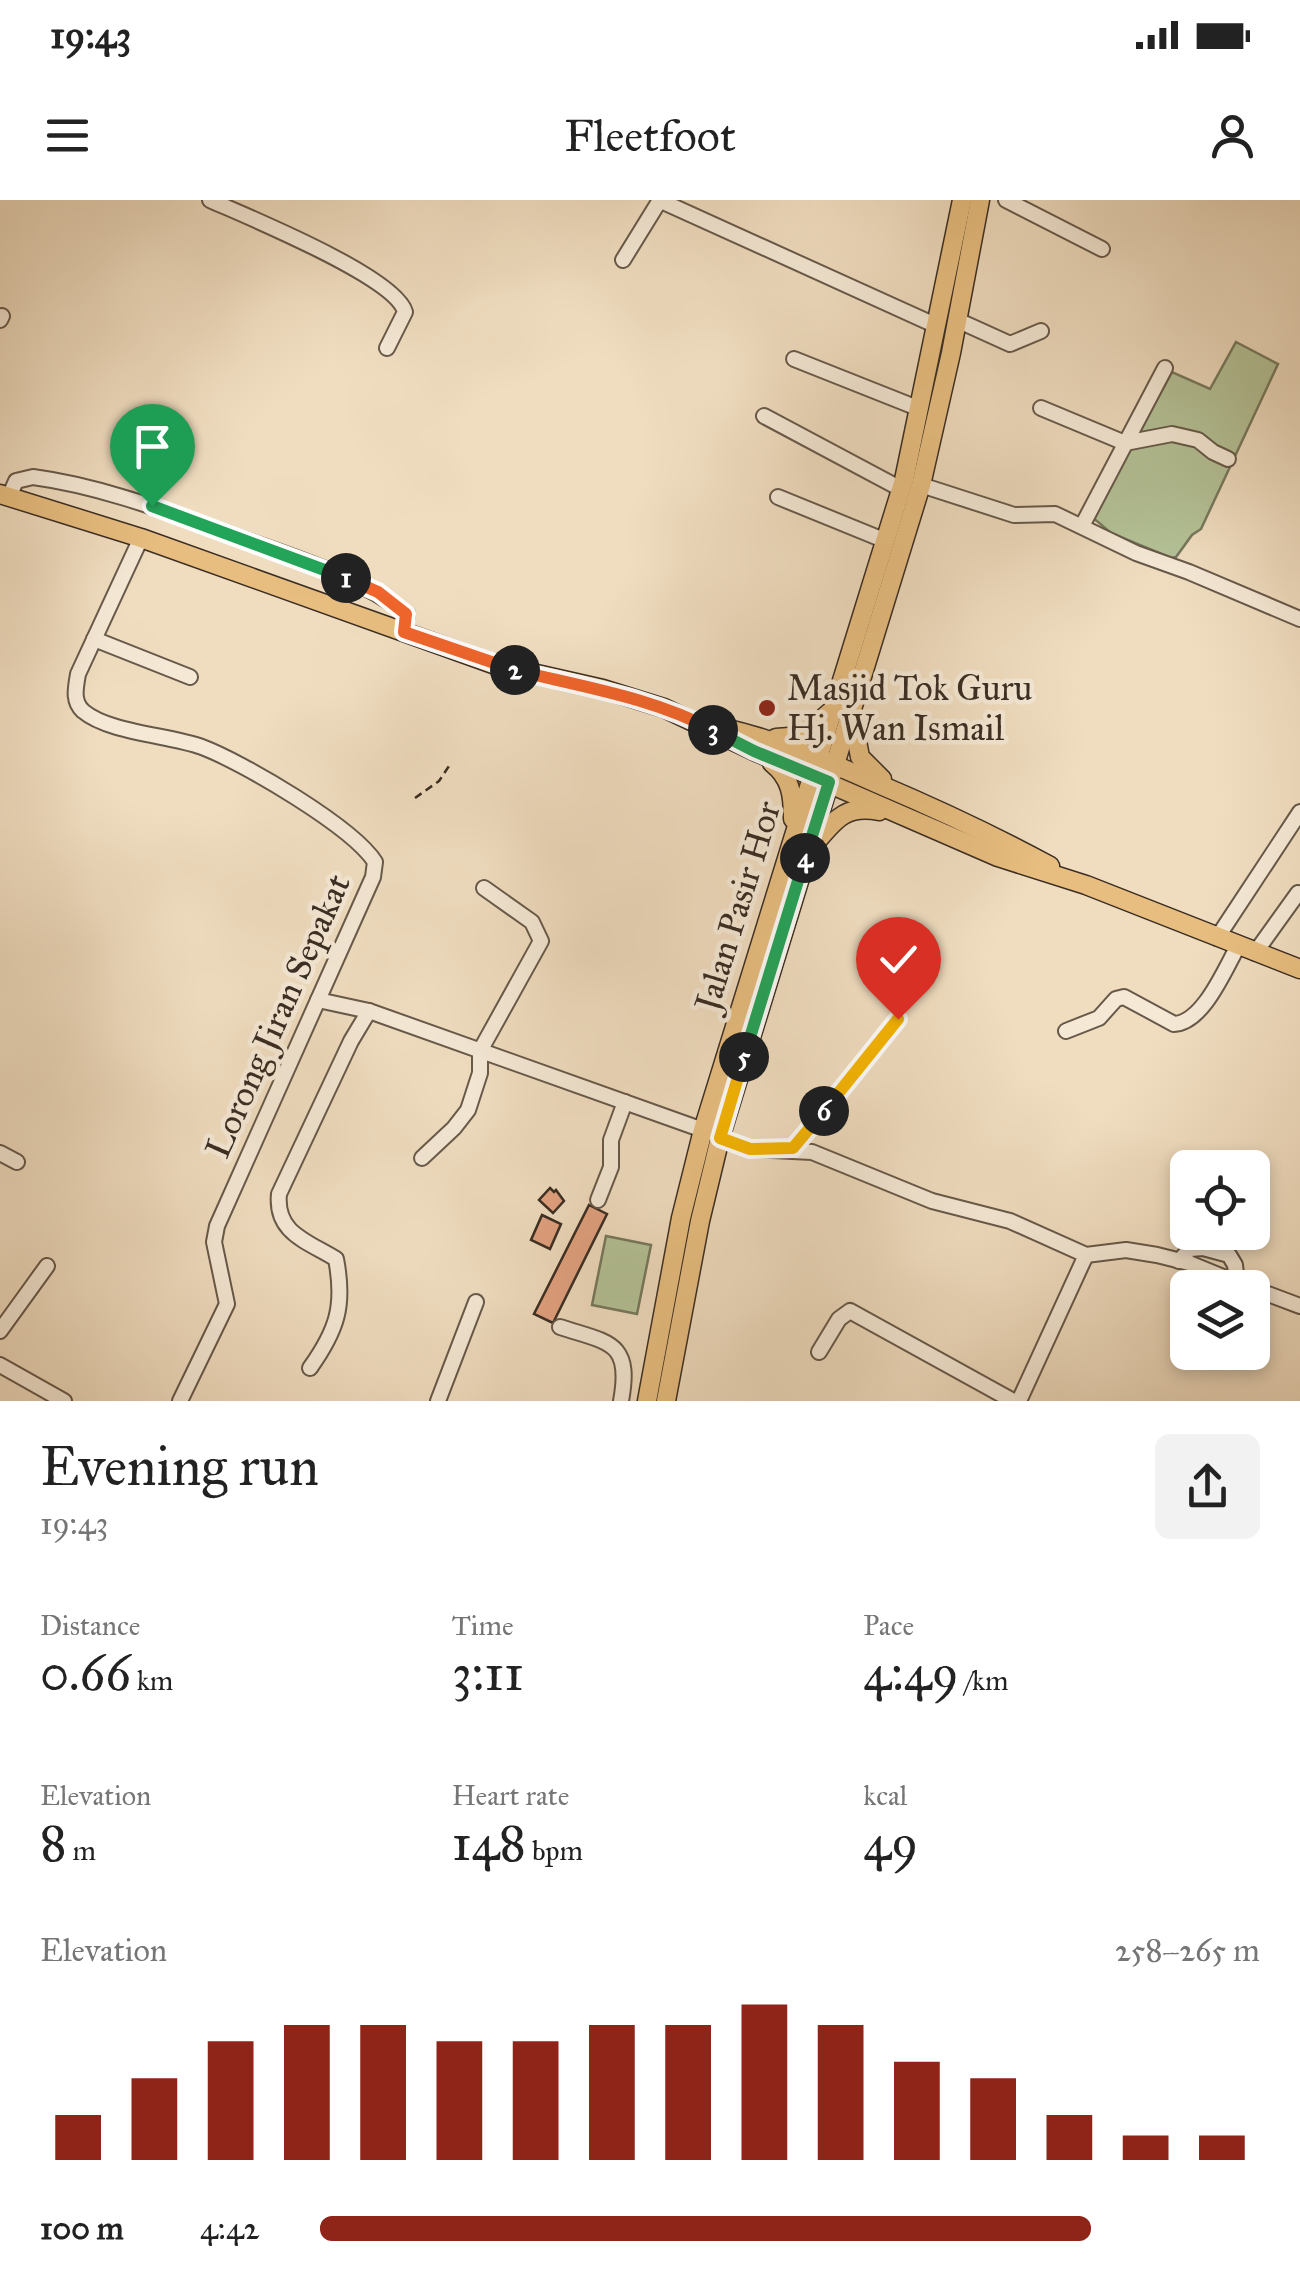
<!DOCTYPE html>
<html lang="en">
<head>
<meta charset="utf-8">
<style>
	:root { --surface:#fff; --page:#f2f2f2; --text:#222; --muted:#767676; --accent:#8f2418 }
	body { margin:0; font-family:"IM FELL Great Primer",serif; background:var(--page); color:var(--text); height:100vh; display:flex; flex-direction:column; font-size:38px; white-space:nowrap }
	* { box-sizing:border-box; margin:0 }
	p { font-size:32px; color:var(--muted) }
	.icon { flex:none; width:55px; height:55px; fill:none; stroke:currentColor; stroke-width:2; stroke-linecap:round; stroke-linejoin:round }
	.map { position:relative; height:1201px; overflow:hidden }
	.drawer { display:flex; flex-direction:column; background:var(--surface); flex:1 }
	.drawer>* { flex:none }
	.tools { position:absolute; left:1170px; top:950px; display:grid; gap:20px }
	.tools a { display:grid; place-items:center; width:100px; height:100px; border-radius:15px; background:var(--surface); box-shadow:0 5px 15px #0003; font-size:50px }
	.pin { position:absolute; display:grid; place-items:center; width:85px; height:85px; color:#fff; margin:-102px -42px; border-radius:50% 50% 50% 0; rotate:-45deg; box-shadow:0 0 10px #0007 }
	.pin .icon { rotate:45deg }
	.km { position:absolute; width:50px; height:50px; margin:-25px; border-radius:50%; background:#222; color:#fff; font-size:28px; line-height:50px; text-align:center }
	.round { display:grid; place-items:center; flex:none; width:105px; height:105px; border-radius:15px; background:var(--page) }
	.headline { display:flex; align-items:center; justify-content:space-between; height:170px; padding:0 40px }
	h1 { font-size:55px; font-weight:600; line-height:75px }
	.stats { display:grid; grid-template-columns:repeat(3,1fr); gap:15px; height:170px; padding:10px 40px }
	.stats div { display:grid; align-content:center }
	.stats b { font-size:50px; font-weight:600 }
	.stats small { font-size:28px; font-weight:400 }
	.stats p { font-size:28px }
	.chart { height:280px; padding:20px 40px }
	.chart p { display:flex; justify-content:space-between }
	.chart svg { width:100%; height:180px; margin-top:10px; stroke:var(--accent); stroke-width:6 }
	ul { padding:0 40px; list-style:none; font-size:32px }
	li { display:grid; grid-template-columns:160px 120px 1fr; align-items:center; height:75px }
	li i { height:25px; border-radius:12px; background:var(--accent) }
	.status { display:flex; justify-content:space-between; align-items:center; height:70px; padding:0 50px; background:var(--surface); direction:ltr }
	.status svg { height:28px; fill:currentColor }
	header { display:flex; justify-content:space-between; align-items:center; height:130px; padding:0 40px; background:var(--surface); font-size:45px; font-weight:600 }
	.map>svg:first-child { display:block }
	.green { fill:#b4c297; stroke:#76785d; stroke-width:2.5 }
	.building { fill:#e3a281; stroke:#392d23; stroke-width:2.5 }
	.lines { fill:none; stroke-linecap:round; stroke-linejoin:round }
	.minor-casing { stroke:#67594a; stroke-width:18 }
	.major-casing { stroke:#392d23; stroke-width:21 }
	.path { stroke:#392d23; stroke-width:2.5; stroke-dasharray:8 5; stroke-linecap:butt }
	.minor { stroke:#f5e9d6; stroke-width:14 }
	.major { stroke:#e8be80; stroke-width:18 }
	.split-1-casing { stroke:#fff; stroke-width:20 }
	.split-2-casing { stroke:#fff; stroke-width:20 }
	.split-3-casing { stroke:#fff; stroke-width:20 }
	.split-4-casing { stroke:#fff; stroke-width:20 }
	.split-5-casing { stroke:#fff; stroke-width:20 }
	.split-6-casing { stroke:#fff; stroke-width:20 }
	.split-7-casing { stroke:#fff; stroke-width:20 }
	.split-1 { stroke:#22a559; stroke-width:12 }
	.split-2 { stroke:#f0652b; stroke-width:12 }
	.split-3 { stroke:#f0652b; stroke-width:12 }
	.split-4 { stroke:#22a559; stroke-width:12 }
	.split-5 { stroke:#22a559; stroke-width:12 }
	.split-6 { stroke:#f5b400; stroke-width:12 }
	.split-7 { stroke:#f5b400; stroke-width:12 }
	.poi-dot { fill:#8f2418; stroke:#f5e9d6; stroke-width:4 }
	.labels { text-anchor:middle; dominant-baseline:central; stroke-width:9; stroke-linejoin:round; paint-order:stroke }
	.poi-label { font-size:35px; fill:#392d23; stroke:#f5e9d6; text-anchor:start }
	.street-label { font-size:35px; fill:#392d23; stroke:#f5e9d6 }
</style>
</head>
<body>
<div class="status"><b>19:43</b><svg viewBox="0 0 49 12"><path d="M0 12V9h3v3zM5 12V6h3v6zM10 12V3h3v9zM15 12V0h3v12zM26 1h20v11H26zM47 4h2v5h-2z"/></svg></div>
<header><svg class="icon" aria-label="menu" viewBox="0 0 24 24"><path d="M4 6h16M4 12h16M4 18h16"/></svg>Fleetfoot<svg class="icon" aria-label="person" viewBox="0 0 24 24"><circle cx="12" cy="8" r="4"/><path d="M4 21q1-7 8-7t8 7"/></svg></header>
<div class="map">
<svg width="1300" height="1201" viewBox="0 0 1300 1201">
	<rect width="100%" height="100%" fill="#f0ddc0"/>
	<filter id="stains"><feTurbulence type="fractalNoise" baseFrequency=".002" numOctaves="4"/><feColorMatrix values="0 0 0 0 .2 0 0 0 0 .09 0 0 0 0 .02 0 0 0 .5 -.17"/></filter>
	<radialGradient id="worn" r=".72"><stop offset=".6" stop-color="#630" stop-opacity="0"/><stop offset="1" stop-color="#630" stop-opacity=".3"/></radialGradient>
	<!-- green -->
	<g class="green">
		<path d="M1236 142 1278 164 1201 329 1192 335 1176 357 1171 358 1111 333 1092 317C1117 267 1146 221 1172 172L1210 189Z"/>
		<path d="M606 1036 651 1045 637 1114 592 1105Z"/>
	</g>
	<!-- building -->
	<g class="building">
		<path d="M550 988 554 992 556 990 564 1001 553 1013 539 1000Z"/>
		<path d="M589 1005 607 1014 553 1123 534 1114Z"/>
		<path d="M542 1015 561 1024 550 1049 531 1040Z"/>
	</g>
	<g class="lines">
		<!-- minor casing -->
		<g class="minor-casing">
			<g id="minor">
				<path d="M210 0C248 17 396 77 405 112L387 148"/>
				<path d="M659 0 937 126"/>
				<path d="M1006 0 1102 49"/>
				<path d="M623 60 660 0"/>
				<path d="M0 120 2 116"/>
				<path d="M957 120 1010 144 1041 131"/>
				<path d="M794 159 920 209"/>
				<path d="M1041 208 1125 243 1172 234 1198 240 1213 252 1228 259"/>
				<path d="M764 216 901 289"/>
				<path d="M921 285 1014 315 1055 314 1136 353 1189 372 1300 419"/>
				<path d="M9 297 16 281 33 277C101 286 168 312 232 335 293 357 355 375 407 414L404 432"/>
				<path d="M778 297 886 341"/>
				<path d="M1082 326 1165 168"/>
				<path d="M141 338 78 474C76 487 72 501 83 511 109 533 169 535 202 547 242 562 353 627 375 662L373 677 217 1026 214 1042 227 1104 180 1201"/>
				<path d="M94 439 190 477"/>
				<path d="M1217 738 1300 612"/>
				<path d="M1255 753 1298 693"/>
				<path d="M318 800 369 811 703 930"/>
				<path d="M1066 831 1099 818 1116 799 1124 797 1174 824C1203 823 1225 769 1238 746"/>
				<path d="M720 938 750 949 812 952 932 1001 1010 1021 1086 1055 1126 1050 1157 1055 1189 1063 1250 1088"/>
				<path d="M793 949 898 819"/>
				<path d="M0 953 17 962"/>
				<path d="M422 958 454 928 468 910 480 873V851L541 741 532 722 484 688"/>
				<path d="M598 1000 611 967V940L625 902"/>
				<path d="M1179 1061 1190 1049 1203 1048 1229 1055 1235 1065 1237 1082"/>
				<path d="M1252 1088 1300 1106"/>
				<path d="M560 1127C609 1143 632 1141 621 1201"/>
				<path d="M0 1131 47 1066"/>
				<path d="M819 1152 839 1119 850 1111 1013 1201"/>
				<path d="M0 1165 64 1201"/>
				<path d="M310 1168C337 1130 345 1106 336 1059 307 1041 275 1033 279 994L351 841 369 811"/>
				<path d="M438 1201 476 1102"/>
				<path d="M1019 1201 1086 1055"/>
			</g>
		</g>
		<!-- major casing -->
		<g class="major-casing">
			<g id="major">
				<path d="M0 294 141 338 493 464 603 489 664 508 754 551 998 657 1086 685 1300 769"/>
				<path d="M853 520 860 557 882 579"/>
				<path d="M724 528C777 540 827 561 876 583 935 608 993 635 1050 666"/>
				<path d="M776 538 803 536 830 512"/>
				<path d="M772 563C791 578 793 595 793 619"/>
				<path d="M811 648C833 623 842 604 879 611"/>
				<path d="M647 1201 681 1018 703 930 904 280 962 0"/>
				<path d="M666 1201 700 1021 720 938 921 285 951 153 980 0"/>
			</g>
		</g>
		<!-- path -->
		<path class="path" d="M415 598 439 581 451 563"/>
		<!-- minor -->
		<use href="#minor" class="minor"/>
		<!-- major -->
		<use href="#major" class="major"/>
	</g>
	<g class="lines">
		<!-- split-1 casing -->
		<g class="split-1-casing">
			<path id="split-1" d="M152 306 346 378"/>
		</g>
		<!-- split-2 casing -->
		<g class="split-2-casing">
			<path id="split-2" d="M346 378 378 392 406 414 404 432 515 470"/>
		</g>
		<!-- split-3 casing -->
		<g class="split-3-casing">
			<path id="split-3" d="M515 470C582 487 651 497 713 530"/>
		</g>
		<!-- split-4 casing -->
		<g class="split-4-casing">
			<path id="split-4" d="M713 530 754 551 829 582 805 658"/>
		</g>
		<!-- split-5 casing -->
		<g class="split-5-casing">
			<path id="split-5" d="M744 857 805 658"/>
		</g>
		<!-- split-6 casing -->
		<g class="split-6-casing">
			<path id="split-6" d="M744 857 720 938 750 949 793 948 824 911"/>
		</g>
		<!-- split-7 casing -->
		<g class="split-7-casing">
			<path id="split-7" d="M824 911 898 819"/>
		</g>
		<!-- split-1 -->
		<use href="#split-1" class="split-1"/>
		<!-- split-2 -->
		<use href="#split-2" class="split-2"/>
		<!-- split-3 -->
		<use href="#split-3" class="split-3"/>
		<!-- split-4 -->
		<use href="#split-4" class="split-4"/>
		<!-- split-5 -->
		<use href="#split-5" class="split-5"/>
		<!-- split-6 -->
		<use href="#split-6" class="split-6"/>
		<!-- split-7 -->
		<use href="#split-7" class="split-7"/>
	</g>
	<!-- markers -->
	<circle class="poi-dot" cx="767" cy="508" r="10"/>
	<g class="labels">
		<!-- poi labels -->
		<g class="poi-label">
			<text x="787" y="488">Masjid Tok Guru<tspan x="787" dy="40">Hj. Wan Ismail</tspan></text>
		</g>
		<!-- street labels -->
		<g class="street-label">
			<text transform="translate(738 706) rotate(-73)">Jalan Pasir Hor</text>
			<text transform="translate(278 816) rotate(-66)">Lorong Jiran Sepakat</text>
		</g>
	</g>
	<rect width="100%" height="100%" filter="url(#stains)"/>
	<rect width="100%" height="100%" fill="url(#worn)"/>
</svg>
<div class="tools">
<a><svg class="icon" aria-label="locate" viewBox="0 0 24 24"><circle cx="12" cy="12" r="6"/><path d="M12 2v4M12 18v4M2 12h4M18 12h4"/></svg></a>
<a><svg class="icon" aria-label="layers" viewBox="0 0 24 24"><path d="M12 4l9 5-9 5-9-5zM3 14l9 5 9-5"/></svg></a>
</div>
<div class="pin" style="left:152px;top:306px;background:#1e9e55"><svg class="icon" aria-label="arrive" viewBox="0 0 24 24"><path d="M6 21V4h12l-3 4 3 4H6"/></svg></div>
<div class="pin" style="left:898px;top:819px;background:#d93025"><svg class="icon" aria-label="check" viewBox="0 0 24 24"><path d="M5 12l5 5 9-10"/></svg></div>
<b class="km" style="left:346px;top:378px">1</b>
<b class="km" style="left:515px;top:470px">2</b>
<b class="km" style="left:713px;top:530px">3</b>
<b class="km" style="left:805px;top:658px">4</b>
<b class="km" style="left:744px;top:857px">5</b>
<b class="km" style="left:824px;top:911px">6</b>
</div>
<section class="drawer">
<div class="headline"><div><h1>Evening run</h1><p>19:43</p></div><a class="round"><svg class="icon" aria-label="share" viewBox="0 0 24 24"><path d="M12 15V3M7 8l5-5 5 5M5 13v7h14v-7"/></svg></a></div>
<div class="stats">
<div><p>Distance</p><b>0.66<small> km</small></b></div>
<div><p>Time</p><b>3:11</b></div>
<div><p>Pace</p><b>4:49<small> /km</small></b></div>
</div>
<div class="stats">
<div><p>Elevation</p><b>8<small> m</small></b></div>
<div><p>Heart rate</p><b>148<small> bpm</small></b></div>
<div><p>kcal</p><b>49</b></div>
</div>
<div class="chart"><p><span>Elevation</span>258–265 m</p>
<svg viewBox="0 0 160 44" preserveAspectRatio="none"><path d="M5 44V33M15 44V24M25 44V15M35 44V11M45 44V11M55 44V15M65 44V15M75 44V11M85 44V11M95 44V6M105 44V11M115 44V20M125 44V24M135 44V33M145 44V38M155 44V38"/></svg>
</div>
<ul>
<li><b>100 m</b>4:42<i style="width:82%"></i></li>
</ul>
</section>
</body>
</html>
